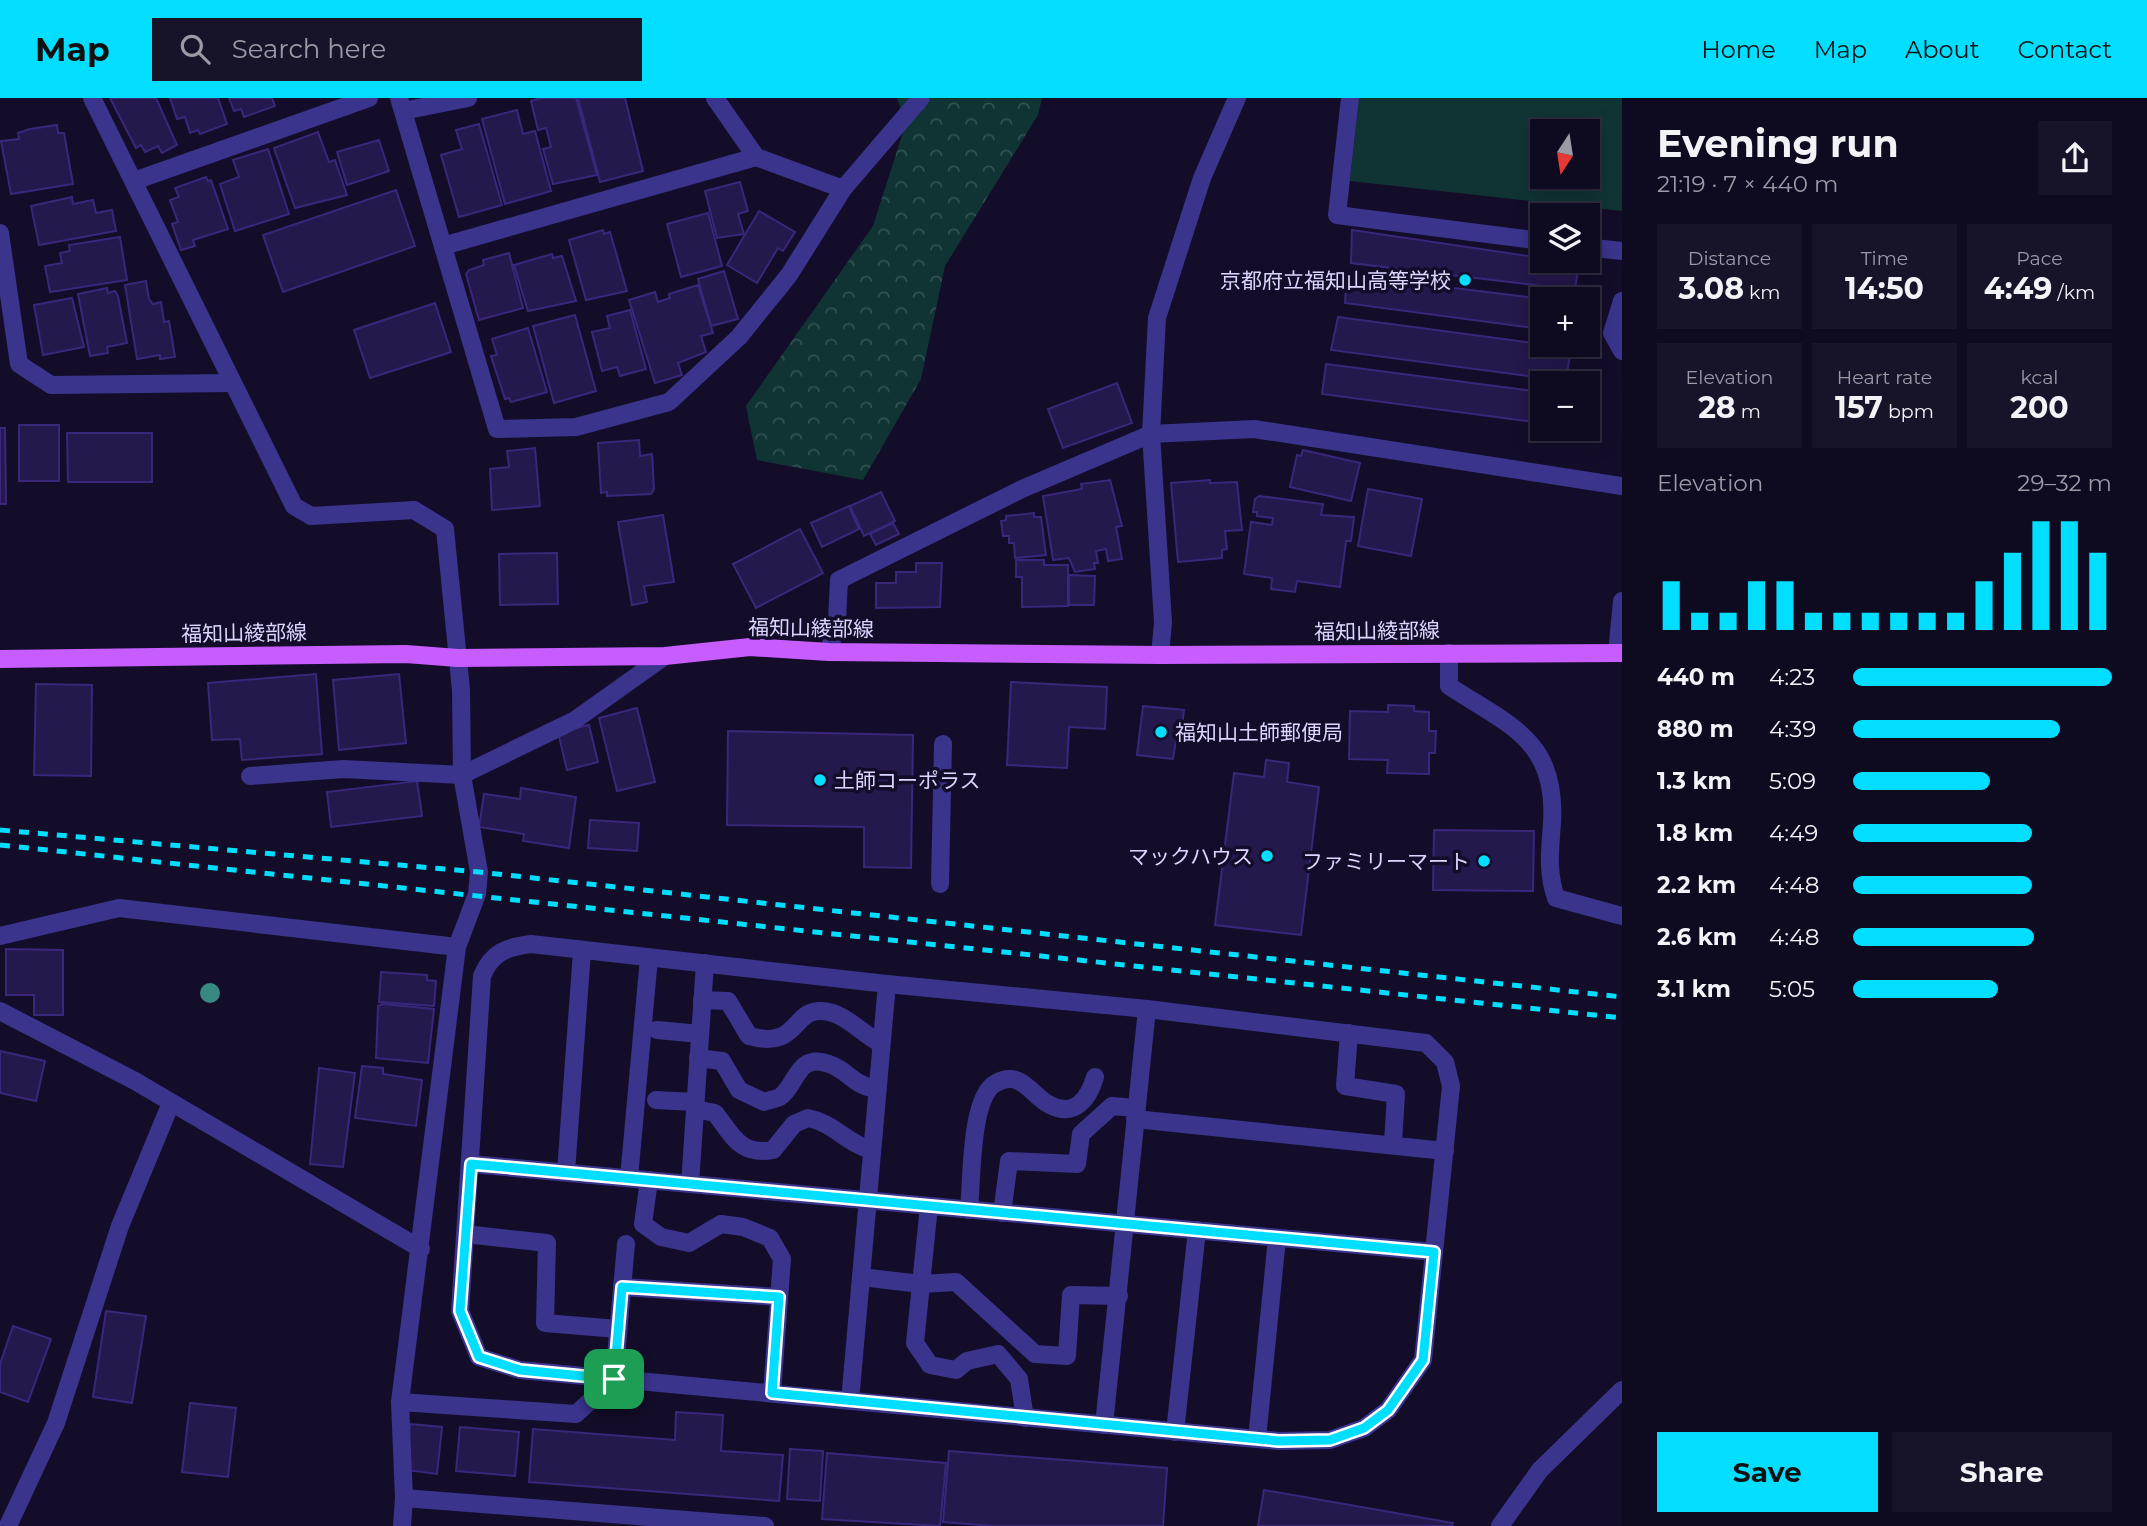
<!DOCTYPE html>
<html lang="en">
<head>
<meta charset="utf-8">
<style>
	:root { --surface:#0e0a20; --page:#171329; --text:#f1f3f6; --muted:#9b9aa5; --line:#2e2b3e; --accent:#02deff }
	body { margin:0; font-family:Montserrat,"Noto Sans JP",sans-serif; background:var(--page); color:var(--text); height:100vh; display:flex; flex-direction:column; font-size:26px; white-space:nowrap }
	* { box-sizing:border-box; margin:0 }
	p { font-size:23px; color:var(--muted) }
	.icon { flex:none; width:38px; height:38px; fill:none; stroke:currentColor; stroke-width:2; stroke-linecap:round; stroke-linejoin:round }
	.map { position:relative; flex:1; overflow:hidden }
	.panel { display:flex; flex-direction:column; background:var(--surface); width:525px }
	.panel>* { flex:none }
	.needle { width:46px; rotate:192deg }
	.tools { position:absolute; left:1530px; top:21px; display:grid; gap:14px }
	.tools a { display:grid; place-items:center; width:70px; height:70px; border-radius:0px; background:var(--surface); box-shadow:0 4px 18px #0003,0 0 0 2px var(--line); font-size:35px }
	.pin { position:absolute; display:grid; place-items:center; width:60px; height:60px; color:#fff; margin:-30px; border-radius:14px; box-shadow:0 4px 10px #0006 }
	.round { display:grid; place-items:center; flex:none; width:74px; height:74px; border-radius:0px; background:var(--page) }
	.headline { display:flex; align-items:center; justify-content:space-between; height:119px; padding:0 35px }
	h1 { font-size:38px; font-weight:700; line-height:52px }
	.stats { display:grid; grid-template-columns:repeat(3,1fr); gap:10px; height:119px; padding:7px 35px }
	.stats div { display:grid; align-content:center; border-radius:0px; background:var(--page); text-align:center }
	.stats b { font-size:30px; font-weight:700 }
	.stats small { font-size:19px; font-weight:400 }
	.stats p { font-size:19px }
	.chart { height:196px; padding:14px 35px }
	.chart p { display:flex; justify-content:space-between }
	.chart svg { width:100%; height:126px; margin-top:7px; stroke:var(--accent); stroke-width:6 }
	.cta { display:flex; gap:14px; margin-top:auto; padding:14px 35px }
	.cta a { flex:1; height:80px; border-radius:0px; background:var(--accent); color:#111; font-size:28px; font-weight:700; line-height:80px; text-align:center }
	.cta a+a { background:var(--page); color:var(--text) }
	ul { padding:0 35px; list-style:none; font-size:23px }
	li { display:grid; grid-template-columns:112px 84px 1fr; align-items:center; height:52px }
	li i { height:18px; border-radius:9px; background:var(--accent) }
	header { display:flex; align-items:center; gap:42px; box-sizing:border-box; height:98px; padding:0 35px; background:var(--accent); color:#111 }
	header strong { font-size:33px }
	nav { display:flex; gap:38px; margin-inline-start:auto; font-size:24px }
	.search { width:490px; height:63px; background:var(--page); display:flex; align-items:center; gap:18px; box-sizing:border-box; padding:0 24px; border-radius:0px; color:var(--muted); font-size:26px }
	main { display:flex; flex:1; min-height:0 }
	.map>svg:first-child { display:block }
	.forest { fill:url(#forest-crowns) }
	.pitch { fill:#103434; fill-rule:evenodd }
	.building { fill:#24184d; stroke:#3a277b; stroke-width:2 }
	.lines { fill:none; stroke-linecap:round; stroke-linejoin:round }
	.minor { stroke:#3a348d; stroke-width:18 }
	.major { stroke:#c75dff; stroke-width:18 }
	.rail { stroke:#02deff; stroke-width:5; stroke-dasharray:10 9; stroke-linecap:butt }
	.tree { fill:#388883 }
	.route-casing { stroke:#fff; stroke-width:14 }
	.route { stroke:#02deff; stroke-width:9 }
	.poi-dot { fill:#02deff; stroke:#130d2a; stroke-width:2.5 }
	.labels { text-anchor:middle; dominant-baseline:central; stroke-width:7; stroke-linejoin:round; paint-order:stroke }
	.poi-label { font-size:21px; fill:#dcd6ff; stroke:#130d2a; text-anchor:end }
	.street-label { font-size:21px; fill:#dcd6ff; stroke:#130d2a }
</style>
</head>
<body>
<header>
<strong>Map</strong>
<div class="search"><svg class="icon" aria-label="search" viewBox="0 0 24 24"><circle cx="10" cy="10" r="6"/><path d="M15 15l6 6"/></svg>Search here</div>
<nav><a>Home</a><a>Map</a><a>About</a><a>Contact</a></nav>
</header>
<main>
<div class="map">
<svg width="1622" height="1428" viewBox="0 0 1622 1428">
	<defs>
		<pattern id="forest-crowns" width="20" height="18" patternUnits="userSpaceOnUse" patternTransform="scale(1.75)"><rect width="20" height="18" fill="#103434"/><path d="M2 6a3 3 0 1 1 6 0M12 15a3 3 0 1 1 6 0" fill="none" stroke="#325152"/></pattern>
	</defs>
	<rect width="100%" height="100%" fill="#130d2a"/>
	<!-- forest -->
	<path class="forest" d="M897 0H1042L1038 17 945 168 921 281 863 382 757 362 746 308 873 128 906 25Z"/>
	<!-- pitch -->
	<path class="pitch" d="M1359 0H1622V113L1350 83ZM1542 33H1587V79H1542Z"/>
	<!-- building -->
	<g class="building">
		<path d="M110 0H156L177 47 162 55 158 48 145 54 141 47 136 50Z"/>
		<path d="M170 0H218L227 26 200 36 198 32 190 35 185 19 177 21Z"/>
		<path d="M229 0H272L275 8 244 19 241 11 234 13Z"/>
		<path d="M541 0H576L597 77 553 86 543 51 551 49 546 30 538 32 531 3Z"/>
		<path d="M578 0H625L643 73 600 84Z"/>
		<path d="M517 12 523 36 535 33 551 93 505 106 482 21Z"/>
		<path d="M479 26 502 107 459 119 441 57 462 51 456 32Z"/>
		<path d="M57 27 58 35H64L73 86 11 96 1 43 19 41 18 35 30 31Z"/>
		<path d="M318 34 329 64 335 62 347 97 295 110 274 50Z"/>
		<path d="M379 42 389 73 347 87 337 54Z"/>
		<path d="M268 51 289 116 235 133 220 86 239 79 233 62Z"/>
		<path d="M206 79 208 83 211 82 228 131 193 142 195 148 181 152 172 126 178 124 170 102 179 99 175 90Z"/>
		<path d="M740 84 748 113 738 116 744 136 717 140 705 93Z"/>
		<path d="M396 92 415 148 283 194 263 137Z"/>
		<path d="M72 99 73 106 93 102 96 115 112 112 116 133 39 147 31 108Z"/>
		<path d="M759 113 795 134 783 153 778 150 757 185 727 167Z"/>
		<path d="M708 115 722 168 681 179 667 126Z"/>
		<path d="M603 132 604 136 610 134 627 193 586 202 569 142Z"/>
		<path d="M1352 132 1542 160V163L1579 165 1575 192 1351 165Z"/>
		<path d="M120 139 127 182 50 194 45 168 62 165 60 155 70 153 69 147Z"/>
		<path d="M509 155 523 210 479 222 466 176 469 172 484 167 483 162Z"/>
		<path d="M552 156 553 160 562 158 576 203 528 213 514 167Z"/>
		<path d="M724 173 738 221 711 228 698 181Z"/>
		<path d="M1347 177 1545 201H1542V231L1345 205Z"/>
		<path d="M146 183 149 201 153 206 161 204 164 224 169 223 175 259 160 261V257L137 261 125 187Z"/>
		<path d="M698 187 713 235 701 238 706 254 678 265 682 277 655 285 629 202 655 194 658 204 670 200 669 196Z"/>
		<path d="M107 190 108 195 115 193 118 198 127 245 107 249 108 255 90 258 78 196Z"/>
		<path d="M72 200 84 249 43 257 34 207Z"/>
		<path d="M435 205 451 254 370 280 354 232Z"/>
		<path d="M630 212 646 271 620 278 617 269 602 273 592 234 610 230 607 218Z"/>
		<path d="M575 217 596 293 554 305 533 228Z"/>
		<path d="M1338 219 1571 250 1566 283 1331 252Z"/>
		<path d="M528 230 547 294 511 304 509 300 505 301 491 258 497 257 492 241Z"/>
		<path d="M1326 266 1542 294V325L1322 296Z"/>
		<path d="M1117 285 1132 325 1063 350 1048 311Z"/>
		<rect x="19" y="327" width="40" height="56"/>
		<path d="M0 330H5L6 406H0Z"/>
		<path d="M67 335H152V384H68Z"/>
		<path d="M639 342 640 358 652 356 654 391 651 396 607 398V394L601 395 598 345Z"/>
		<path d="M535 350 540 408 492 412 490 371 509 369 507 353Z"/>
		<path d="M1303 352 1360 365 1351 403 1290 389 1297 357 1301 358Z"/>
		<path d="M1110 382 1122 428 1116 429 1122 461 1108 463 1106 451 1096 453 1098 465H1094L1095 471 1075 474 1069 460 1053 462 1043 398 1082 391 1081 386Z"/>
		<path d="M1210 382V385L1237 384 1242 432 1225 433 1227 451 1222 452V460L1178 464 1171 385Z"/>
		<path d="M1368 391 1422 401 1411 458 1358 448Z"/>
		<path d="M881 394 895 423 864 438 850 408Z"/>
		<path d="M1259 398 1323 406 1321 417 1354 419 1351 443H1346L1340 489 1297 483 1295 494 1271 491 1272 480 1244 476 1251 424 1272 427 1273 420 1257 418V414H1253L1255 401Z"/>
		<path d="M849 408 859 431 822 449 811 425Z"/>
		<path d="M1034 415V419H1041L1046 457 1015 460 1014 445H1009V438H1003L1001 423 1006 422V418Z"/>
		<path d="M663 417 674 484 644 488 647 504 632 507 618 424Z"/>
		<path d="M893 425 899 436 876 447 870 436Z"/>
		<path d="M800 431 823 475 756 510 733 466Z"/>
		<path d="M557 455 558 506 500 507 499 456Z"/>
		<path d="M1016 462H1044V467H1068V508L1022 509V479H1016Z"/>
		<path d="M916 465H942L940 509 876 510V485H896V474H916Z"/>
		<path d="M1069 477 1095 478 1094 507H1069Z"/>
		<path d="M316 576 322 656 242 662 240 641 212 642 208 585Z"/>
		<path d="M399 576 406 645 339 652 333 582Z"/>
		<path d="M1011 584 1107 589 1105 631 1069 629 1067 670 1007 667Z"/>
		<path d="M36 586 92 587 91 678 34 677Z"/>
		<path d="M1388 607 1414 608V613L1429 614V633H1436L1435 655H1429V676L1387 675 1388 662 1349 661 1350 613 1388 614Z"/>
		<path d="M1143 608 1184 612 1182 628 1190 629 1189 643 1176 642 1173 661 1137 657Z"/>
		<path d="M637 610 655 684 617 693 599 620Z"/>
		<path d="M589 627 598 664 567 672 558 634Z"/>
		<path d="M728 633 913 637 911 770 864 769V729L727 727Z"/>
		<path d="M1266 662 1289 665 1287 684 1319 689 1301 837 1215 827 1234 675 1264 679Z"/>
		<path d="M417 683 422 718 331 729 327 694Z"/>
		<path d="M521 690 576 699 569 750 523 743 524 736 479 729 484 696 520 701Z"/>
		<path d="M590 722 639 725 637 753 588 750Z"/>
		<path d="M1434 732 1534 733 1533 793 1433 792Z"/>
		<path d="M6 851 63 852V917H34V897H6Z"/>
		<path d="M381 874 427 877V882L436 883 434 908 379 904Z"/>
		<path d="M383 906 434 911 428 965 376 960 378 908Z"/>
		<path d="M0 953 45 963 36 1003 0 995Z"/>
		<path d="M362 968 383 970V976L422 982 416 1028 355 1020Z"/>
		<path d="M319 970 355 975 343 1069 310 1066Z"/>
		<path d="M106 1213 146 1218 132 1305 93 1299Z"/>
		<path d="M13 1228 51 1241 28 1304 0 1294V1266Z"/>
		<path d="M190 1305 236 1310 228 1379 182 1374Z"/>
		<path d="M676 1314 723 1317 721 1353 783 1357 779 1403 529 1384 533 1331 675 1342Z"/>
		<path d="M410 1326 442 1329 437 1376 406 1372Z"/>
		<path d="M460 1329 519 1334 515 1378 456 1373Z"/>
		<path d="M790 1351 823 1353 820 1403 787 1401Z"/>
		<path d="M949 1353 1167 1370 1163 1428H994L943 1424Z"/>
		<path d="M827 1355 946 1365 940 1428 822 1421Z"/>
		<path d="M1264 1392 1453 1425 1452 1428H1258Z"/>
	</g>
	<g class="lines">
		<!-- minor -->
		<g class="minor">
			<path d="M92 0 294 408 311 418 414 412 445 431 461 592 462 677 479 774 477 796 457 849 400 1304 404 1400 402 1428"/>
			<path d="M399 0 497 331 576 329 669 304 739 239 789 177 843 91 921 0"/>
			<path d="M715 0 756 59 843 91"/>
			<path d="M1350 0 1337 117 1542 143"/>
			<path d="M403 13 468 0"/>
			<path d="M134 83 369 0"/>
			<path d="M0 135 19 266 51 287 232 285"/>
			<path d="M443 148 756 59"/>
			<path d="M1587 149 1622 153"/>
			<path d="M1622 203 1612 235 1622 253"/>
			<path d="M829 554 837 522 839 482 1022 391 1151 336 1254 331 1622 388"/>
			<path d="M1449 555V588C1510 628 1557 642 1552 725 1550 752 1547 774 1556 800L1622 818"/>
			<path d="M1617 555 1622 503"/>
			<path d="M1160 557 1163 524 1151 336 1157 220 1202 80 1237 0"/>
			<path d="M250 678 343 671 462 677 575 622 665 558"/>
			<path d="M940 786 943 646"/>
			<path d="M0 838 119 810 457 849"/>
			<path d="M531 846 887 886 1147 911 1426 945 1445 964 1451 988 1423 1262 1388 1312 1364 1330 1330 1342 1279 1343 520 1272 479 1259 460 1213 482 878C492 854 507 849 531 846Z"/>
			<path d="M702 902 728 903 749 938C799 952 792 911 822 913 844 914 861 935 880 945"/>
			<path d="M0 913 135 983 421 1151"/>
			<path d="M657 932 700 936"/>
			<path d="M1349 935 1345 988 1396 996 1393 1045"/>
			<path d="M698 960 722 963 739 992 764 1004C769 1002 776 1001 780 999 797 987 797 954 829 966 850 973 850 986 876 991"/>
			<path d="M656 1002 695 1004"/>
			<path d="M695 1011 715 1015C733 1038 740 1058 773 1052L794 1026 808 1020C834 1025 846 1045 871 1052"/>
			<path d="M1135 1021 1445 1053"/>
			<path d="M471 1066 1434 1154"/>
			<path d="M566 1074 582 853"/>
			<path d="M629 1080 649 860"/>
			<path d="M649 1082 643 1126 661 1139 689 1145 721 1126 743 1129 770 1140 782 1161 772 1295"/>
			<path d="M690 1086 705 865"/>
			<path d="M929 1108 915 1245 930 1267 956 1272 967 1263 998 1256 1019 1281 1025 1320"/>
			<path d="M969 1112C972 1083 970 998 996 985 1022 971 1031 998 1050 1007 1075 1020 1089 1000 1095 979"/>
			<path d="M1002 1115 1009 1063 1077 1066 1081 1036 1112 1008 1136 1010"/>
			<path d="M465 1136 547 1145 545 1225 618 1231"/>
			<path d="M861 1179 921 1186 956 1184 1035 1256 1067 1258 1071 1197 1119 1198"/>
			<path d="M622 1189 779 1199"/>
			<path d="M850 1303 887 886"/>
			<path d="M400 1304 576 1316 614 1281 626 1146"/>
			<path d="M1104 1327 1147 911"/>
			<path d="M1175 1334 1197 1132"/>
			<path d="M1257 1341 1277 1140"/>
			<path d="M404 1400 765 1428"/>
			<path d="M8 1428 56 1325 120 1128 171 1005"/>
			<path d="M1500 1428 1540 1372 1622 1292"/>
		</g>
		<!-- major -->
		<path class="major" d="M0 561 406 556 458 560 665 558 750 549 829 554 1160 557 1622 555"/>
		<!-- rail -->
		<g class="rail">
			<path d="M0 732 479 774 1622 899"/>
			<path d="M0 747 1622 920"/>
		</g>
	</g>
	<!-- trees -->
	<circle class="tree" cx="210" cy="895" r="10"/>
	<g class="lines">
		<!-- route casing -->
		<g class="route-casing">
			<path id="route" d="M471 1066 1434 1154 1423 1262 1388 1312 1364 1330 1330 1342 1279 1343 772 1295 779 1199 622 1189 614 1281 520 1272 479 1259 460 1213Z"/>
		</g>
		<!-- route -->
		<use href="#route" class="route"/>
	</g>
	<!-- markers -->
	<g class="poi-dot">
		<circle cx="1465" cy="182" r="7"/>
		<circle cx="1161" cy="634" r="7"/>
		<circle cx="820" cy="682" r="7"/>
		<circle cx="1267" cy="758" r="7"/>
		<circle cx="1484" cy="763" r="7"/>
	</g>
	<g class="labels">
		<!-- poi labels -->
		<g class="poi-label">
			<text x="1451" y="182">京都府立福知山高等学校</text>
			<text x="1175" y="634" text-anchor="start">福知山土師郵便局</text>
			<text x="834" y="682" text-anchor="start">土師コーポラス</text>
			<text x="1253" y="758">マックハウス</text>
			<text x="1470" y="763">ファミリーマート</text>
		</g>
		<!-- street labels -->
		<g class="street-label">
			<text transform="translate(811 530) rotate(1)">福知山綾部線</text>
			<text transform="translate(1377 533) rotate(-1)">福知山綾部線</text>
			<text transform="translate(244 535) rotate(-1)">福知山綾部線</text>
		</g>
	</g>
</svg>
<div class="tools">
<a><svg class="needle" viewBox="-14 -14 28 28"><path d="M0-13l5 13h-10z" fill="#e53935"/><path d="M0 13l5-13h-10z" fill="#9b9aa5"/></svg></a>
<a><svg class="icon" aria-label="layers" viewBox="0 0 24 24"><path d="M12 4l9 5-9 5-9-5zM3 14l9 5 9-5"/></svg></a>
<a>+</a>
<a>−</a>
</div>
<div class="pin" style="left:614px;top:1281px;background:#1e9e55"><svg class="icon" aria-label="arrive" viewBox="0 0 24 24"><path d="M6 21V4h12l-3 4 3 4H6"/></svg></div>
</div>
<section class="panel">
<div class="headline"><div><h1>Evening run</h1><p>21:19 · 7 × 440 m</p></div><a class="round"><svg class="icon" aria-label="share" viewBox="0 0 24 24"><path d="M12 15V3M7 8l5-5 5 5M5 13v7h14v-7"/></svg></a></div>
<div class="stats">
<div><p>Distance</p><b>3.08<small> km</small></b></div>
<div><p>Time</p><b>14:50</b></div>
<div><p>Pace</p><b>4:49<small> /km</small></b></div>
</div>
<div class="stats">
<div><p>Elevation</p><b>28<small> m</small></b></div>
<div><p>Heart rate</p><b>157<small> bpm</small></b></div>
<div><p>kcal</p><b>200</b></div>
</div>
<div class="chart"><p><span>Elevation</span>29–32 m</p>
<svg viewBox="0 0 160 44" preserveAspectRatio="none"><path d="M5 44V27M15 44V38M25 44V38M35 44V27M45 44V27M55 44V38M65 44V38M75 44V38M85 44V38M95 44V38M105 44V38M115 44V27M125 44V17M135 44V6M145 44V6M155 44V17"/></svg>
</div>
<ul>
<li><b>440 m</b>4:23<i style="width:100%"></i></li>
<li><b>880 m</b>4:39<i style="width:80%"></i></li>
<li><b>1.3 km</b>5:09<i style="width:53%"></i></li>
<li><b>1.8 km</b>4:49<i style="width:69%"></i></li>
<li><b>2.2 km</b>4:48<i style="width:69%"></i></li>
<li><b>2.6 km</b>4:48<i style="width:70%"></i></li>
<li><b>3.1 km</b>5:05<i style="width:56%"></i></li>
</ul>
<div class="cta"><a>Save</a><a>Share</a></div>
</section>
</main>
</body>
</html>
